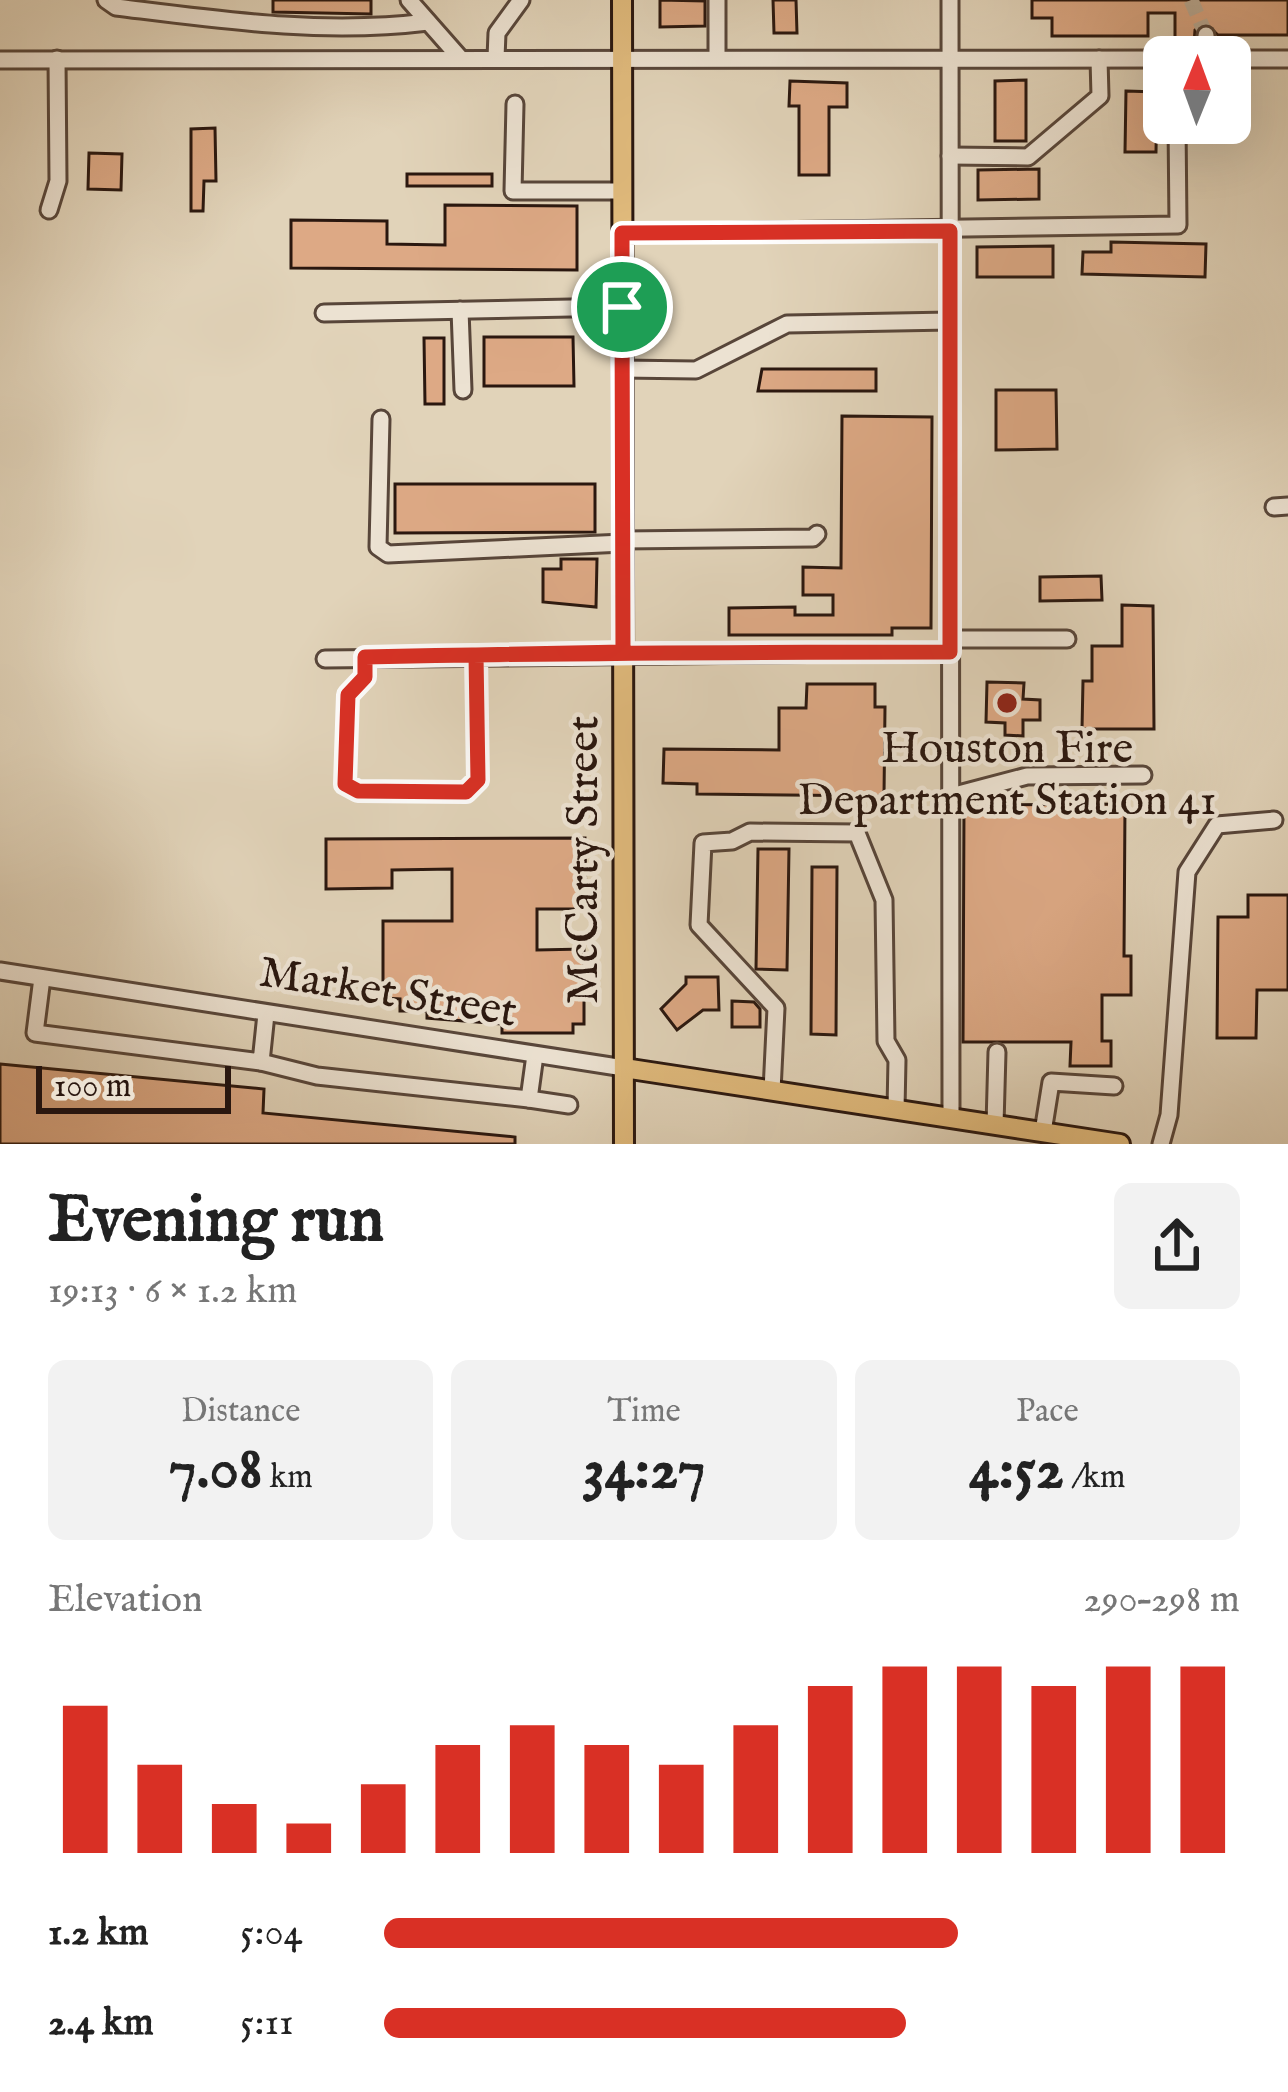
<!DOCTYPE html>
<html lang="en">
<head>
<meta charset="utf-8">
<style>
	:root { --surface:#fff; --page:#f2f2f2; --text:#222; --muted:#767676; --accent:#d93025 }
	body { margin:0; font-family:"IM FELL English",serif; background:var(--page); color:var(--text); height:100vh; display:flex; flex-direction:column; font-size:45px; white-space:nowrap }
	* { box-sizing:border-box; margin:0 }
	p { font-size:39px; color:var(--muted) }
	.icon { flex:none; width:66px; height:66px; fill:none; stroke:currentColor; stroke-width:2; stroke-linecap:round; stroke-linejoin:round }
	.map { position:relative; height:1144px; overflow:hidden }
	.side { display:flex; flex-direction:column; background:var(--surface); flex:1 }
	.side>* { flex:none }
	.needle { width:78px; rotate:1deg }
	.buttons { position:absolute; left:1143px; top:36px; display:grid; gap:24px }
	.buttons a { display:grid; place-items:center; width:108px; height:108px; border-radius:18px; background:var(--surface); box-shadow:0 12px 48px #0002; font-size:60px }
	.scale { position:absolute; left:36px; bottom:30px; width:195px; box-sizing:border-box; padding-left:12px; border:6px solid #2a170f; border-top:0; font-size:33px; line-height:42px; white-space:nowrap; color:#2a170f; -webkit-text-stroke:9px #ece2d2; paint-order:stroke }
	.pin { position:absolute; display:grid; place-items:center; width:102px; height:102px; color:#fff; margin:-51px; border:6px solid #fff; border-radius:50%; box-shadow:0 3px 12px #0007 }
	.round { display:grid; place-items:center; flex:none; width:126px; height:126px; border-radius:18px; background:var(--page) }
	.overview { display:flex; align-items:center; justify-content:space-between; height:204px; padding:0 48px }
	h1 { font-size:66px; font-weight:700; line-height:90px }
	.metrics { display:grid; grid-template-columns:repeat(3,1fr); gap:18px; height:204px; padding:12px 48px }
	.metrics div { display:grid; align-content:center; border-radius:18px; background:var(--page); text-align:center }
	.metrics b { font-size:60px; font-weight:700 }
	.metrics small { font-size:33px; font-weight:400 }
	.metrics p { font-size:33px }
	.chart { height:336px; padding:24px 48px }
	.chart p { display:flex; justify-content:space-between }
	.chart svg { width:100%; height:216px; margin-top:12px; stroke:var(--accent); stroke-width:6 }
	ul { padding:0 48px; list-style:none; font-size:39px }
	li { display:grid; grid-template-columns:192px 144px 1fr; align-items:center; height:90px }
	li i { height:30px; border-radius:15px; background:var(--accent) }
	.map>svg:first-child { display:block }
	.building { fill:#dda985; stroke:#2a170f; stroke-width:3 }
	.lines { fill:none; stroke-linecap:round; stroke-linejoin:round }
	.minor-tunnel { stroke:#bcad97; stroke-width:15; stroke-dasharray:15 8; stroke-linecap:butt }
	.minor-casing { stroke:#58463a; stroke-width:21 }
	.major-casing { stroke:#2a170f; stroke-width:24 }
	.minor { stroke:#ece2d2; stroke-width:15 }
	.major { stroke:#e0ba7c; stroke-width:18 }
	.route-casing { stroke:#fff; stroke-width:24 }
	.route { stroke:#d93025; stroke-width:15 }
	.poi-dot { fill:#8f2418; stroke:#ece2d2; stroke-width:4.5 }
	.labels { text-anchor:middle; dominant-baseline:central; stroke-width:9; stroke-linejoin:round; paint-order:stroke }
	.poi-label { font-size:45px; fill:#2a170f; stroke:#ece2d2 }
	.street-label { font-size:45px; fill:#2a170f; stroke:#ece2d2 }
</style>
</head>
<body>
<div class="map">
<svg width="1288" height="1144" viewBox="0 0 1288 1144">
	<rect width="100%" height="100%" fill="#e1d3b9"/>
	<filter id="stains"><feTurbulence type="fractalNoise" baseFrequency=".00167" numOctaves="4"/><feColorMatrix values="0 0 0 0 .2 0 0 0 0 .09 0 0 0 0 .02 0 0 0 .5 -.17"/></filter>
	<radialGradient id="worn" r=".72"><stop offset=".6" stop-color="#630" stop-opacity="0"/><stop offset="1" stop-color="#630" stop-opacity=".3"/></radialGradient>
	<!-- building -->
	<g class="building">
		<path d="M273 0H371V14L273 12Z"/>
		<path d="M660 0 705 1V26L660 27Z"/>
		<path d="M773 0H796L797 33H774Z"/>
		<path d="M1032 0H1288V35H1218L1205 23 1195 30 1194 44H1175V13H1148V36H1052V18H1032Z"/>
		<path d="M1026 80V141H995V81Z"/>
		<path d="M790 81 847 83V107H829V175H799V106H789Z"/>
		<path d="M1126 91 1157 92 1156 152H1125Z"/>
		<path d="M215 128 216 181H204L203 211H191V129Z"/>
		<path d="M89 153 122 154 121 190 88 189Z"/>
		<path d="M1039 169V199L978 200V170Z"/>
		<rect x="407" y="174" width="85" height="12"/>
		<path d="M445 205 577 206V270L291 268V220L387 221V244L445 245Z"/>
		<path d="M1111 242 1206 244 1205 277 1082 274 1083 252H1111Z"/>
		<path d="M1053 246V277H977V247Z"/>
		<path d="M484 337H573L574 386H484Z"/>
		<path d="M424 338H444V404H425Z"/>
		<path d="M762 369H876V391H758Z"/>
		<path d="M996 390H1056L1057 449 996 450Z"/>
		<path d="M842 416 932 417 931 628H892V635H729V608L795 607V615H833V595H803V567L841 568Z"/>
		<path d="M395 484H595V532L395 533Z"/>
		<path d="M561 559H597L596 607 543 602V569H561Z"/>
		<path d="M1101 576 1102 600 1040 601V577Z"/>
		<path d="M1122 605 1153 606 1154 729H1082L1083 681H1092V646H1122Z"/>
		<path d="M987 682 1024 683 1023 699 1040 700V720H1023V736L1005 735V723L986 722Z"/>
		<path d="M807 684H875V707H885L884 796 697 794V784L663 783 664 749 779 750V708H806Z"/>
		<path d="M1125 804 1124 956H1131V995H1102V1041H1111V1066H1070L1071 1042H963L964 805Z"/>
		<path d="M585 838 586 909H537V950L584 949V1024H573V1033H502V1024L427 1018V1011H400V999L383 998V921H452V869L392 870V888L326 889V839Z"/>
		<path d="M758 849H789L787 970 756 969Z"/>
		<path d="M812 867H837L836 1035 811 1034Z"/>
		<path d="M1248 895H1288V990H1257L1256 1038H1217L1218 917H1248Z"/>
		<path d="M686 977H718L719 1010H703L677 1030 661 1009 686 984Z"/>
		<path d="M732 1001 754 1002 760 1009V1027H732Z"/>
		<path d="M0 1064 264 1089 263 1113 515 1137V1144H0Z"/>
	</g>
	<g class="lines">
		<!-- minor-tunnel -->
		<path class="minor-tunnel" d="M1191 0 1206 35"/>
		<!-- minor casing -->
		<g class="minor-casing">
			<g id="minor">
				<path d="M106 0 116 7C221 20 322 35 428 22"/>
				<path d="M409 0 460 58"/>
				<path d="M717 0V57"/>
				<path d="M950 0 951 1117"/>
				<path d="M1206 35V57"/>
				<path d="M496 58 497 33 521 0"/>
				<path d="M1230 59H1288"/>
				<path d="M0 60 1164 59"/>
				<path d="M515 104 513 191H622"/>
				<path d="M950 156 1028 157 1100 96 1099 59"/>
				<path d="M49 210 58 181 57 59"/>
				<path d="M622 233 1178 225 1177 123"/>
				<path d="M460 310 463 390"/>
				<path d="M324 313 622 307"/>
				<path d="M622 369 696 370 787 324 950 321"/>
				<path d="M381 419 378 547 388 554 623 543"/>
				<path d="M1274 507 1288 506"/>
				<path d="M623 540 813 538 817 534"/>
				<path d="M950 639H1067"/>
				<path d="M365 657 366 677 348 695 345 784 358 791 466 792 478 780 476 655"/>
				<path d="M325 659 950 652"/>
				<path d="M951 796 1027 776 1143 775"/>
				<path d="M0 971 624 1068"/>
				<path d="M42 978 35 1033 261 1062 266 1014"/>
				<path d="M535 1055 529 1099 569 1105"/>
				<path d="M261 1062 317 1076 529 1099"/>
				<path d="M772 1091 776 1008 699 925 703 843 732 841 750 832 857 833 884 900 886 1041 897 1060 896 1109"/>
				<path d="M995 1125 997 1052"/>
				<path d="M1043 1132 1051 1082 1114 1086"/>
				<path d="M1161 1144 1169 1115 1187 872 1217 825 1274 820"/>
			</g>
		</g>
		<!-- major casing -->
		<g class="major-casing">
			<g id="major">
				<path d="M622 0 624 1144"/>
				<path d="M624 1068 1120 1144"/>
			</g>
		</g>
		<!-- minor -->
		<use href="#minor" class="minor"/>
		<!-- major -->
		<use href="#major" class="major"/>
	</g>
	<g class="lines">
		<!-- route casing -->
		<g class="route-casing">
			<path id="route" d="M622 307 623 652 476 655 478 780 466 792 358 791 345 784 348 695 365 677V657C560 653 755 652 950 652V231L622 233V307"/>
		</g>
		<!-- route -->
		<use href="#route" class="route"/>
	</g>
	<!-- markers -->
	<circle class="poi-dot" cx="1007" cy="703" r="12"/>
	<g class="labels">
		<!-- poi labels -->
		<g class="poi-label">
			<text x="1007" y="749">Houston Fire<tspan x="1007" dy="52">Department Station 41</tspan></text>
		</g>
		<!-- street labels -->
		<g class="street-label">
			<text transform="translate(584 860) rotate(-90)">McCarty Street</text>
			<text transform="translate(388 993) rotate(9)">Market Street</text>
		</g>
	</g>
	<rect width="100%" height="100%" filter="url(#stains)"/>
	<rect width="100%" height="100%" fill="url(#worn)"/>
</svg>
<div class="buttons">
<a><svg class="needle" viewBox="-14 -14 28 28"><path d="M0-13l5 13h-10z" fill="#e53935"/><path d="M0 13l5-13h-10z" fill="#767676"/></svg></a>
</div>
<div class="scale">100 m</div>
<div class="pin" style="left:622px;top:307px;background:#1e9e55"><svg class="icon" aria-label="arrive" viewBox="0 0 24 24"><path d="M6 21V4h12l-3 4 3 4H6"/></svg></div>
</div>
<section class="side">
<div class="overview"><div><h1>Evening run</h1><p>19:13 · 6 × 1.2 km</p></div><a class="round"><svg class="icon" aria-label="share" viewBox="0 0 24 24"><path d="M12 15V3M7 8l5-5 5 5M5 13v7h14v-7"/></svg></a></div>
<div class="metrics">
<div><p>Distance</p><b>7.08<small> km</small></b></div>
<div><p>Time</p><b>34:27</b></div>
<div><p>Pace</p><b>4:52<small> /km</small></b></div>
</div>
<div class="chart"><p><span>Elevation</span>290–298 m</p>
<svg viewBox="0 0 160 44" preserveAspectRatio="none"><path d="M5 44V14M15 44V26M25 44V34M35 44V38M45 44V30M55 44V22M65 44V18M75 44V22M85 44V26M95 44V18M105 44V10M115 44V6M125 44V6M135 44V10M145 44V6M155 44V6"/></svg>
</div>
<ul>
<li><b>1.2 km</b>5:04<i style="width:67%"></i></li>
<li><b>2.4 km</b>5:11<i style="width:61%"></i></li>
</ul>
</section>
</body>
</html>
